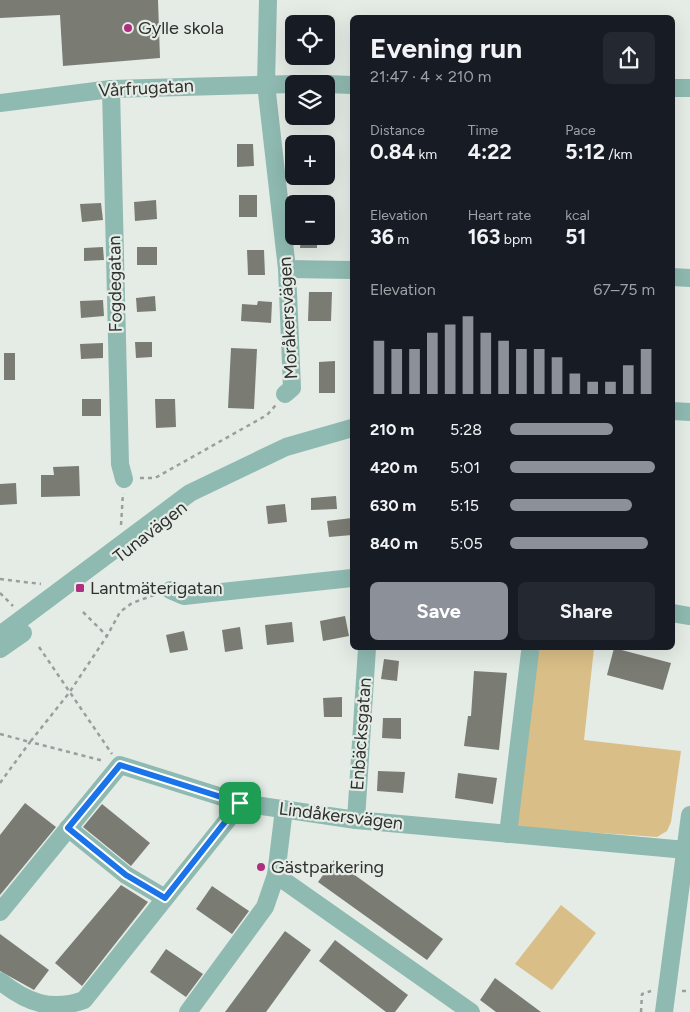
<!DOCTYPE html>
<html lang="en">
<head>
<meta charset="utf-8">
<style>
	:root { --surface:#171b24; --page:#242831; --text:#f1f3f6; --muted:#9ea1a6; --accent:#8c9099 }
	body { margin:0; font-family:Figtree,sans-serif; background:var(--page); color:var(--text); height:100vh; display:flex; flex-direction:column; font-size:19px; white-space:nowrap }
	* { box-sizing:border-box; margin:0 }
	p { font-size:16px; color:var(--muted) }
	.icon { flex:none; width:28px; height:28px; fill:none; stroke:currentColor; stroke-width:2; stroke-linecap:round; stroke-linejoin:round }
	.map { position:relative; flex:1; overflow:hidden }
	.panel { position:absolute; left:350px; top:15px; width:325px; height:635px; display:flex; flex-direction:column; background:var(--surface); border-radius:8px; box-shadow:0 5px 20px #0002 }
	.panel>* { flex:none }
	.fabs { position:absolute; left:285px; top:15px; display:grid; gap:10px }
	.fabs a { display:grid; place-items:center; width:50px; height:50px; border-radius:8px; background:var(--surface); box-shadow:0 5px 20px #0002; font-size:25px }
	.pin { position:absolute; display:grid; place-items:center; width:42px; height:42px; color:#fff; margin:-21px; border-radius:10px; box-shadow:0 2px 8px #0006 }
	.round { display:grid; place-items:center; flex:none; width:52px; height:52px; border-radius:8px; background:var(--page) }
	.summary { display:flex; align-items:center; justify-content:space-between; height:85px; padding:0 20px }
	h1 { font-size:28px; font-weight:700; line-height:38px }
	.metrics { display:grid; grid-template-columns:repeat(3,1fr); gap:8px; height:85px; padding:5px 20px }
	.metrics div { display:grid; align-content:center }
	.metrics b { font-size:21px; font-weight:700 }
	.metrics small { font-size:14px; font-weight:400 }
	.metrics p { font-size:14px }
	.chart { height:140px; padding:10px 20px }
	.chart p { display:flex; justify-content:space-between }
	.chart svg { width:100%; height:90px; margin-top:5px; stroke:var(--accent); stroke-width:6 }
	.primary-button { display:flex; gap:10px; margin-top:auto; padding:10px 20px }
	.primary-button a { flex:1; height:58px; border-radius:8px; background:var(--accent); color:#fff; font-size:20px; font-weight:700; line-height:58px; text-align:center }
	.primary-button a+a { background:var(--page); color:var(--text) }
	ul { padding:0 20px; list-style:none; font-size:16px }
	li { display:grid; grid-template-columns:80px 60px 1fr; align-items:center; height:38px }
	li i { height:12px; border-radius:6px; background:var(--accent) }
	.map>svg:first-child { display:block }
	.green { fill:#dabe87 }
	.building { fill:#7a7c74 }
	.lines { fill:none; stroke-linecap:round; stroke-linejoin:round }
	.path { stroke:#9a9f9b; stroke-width:2.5; stroke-dasharray:4 4; stroke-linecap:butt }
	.minor { stroke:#8fbab1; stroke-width:18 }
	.route-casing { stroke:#fff; stroke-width:10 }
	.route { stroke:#1a73e8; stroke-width:6 }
	.poi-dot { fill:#ad2f7d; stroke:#e5ece6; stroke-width:2 }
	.labels { text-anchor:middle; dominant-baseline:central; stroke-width:4.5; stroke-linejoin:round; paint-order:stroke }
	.poi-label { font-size:18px; fill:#2f312f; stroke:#e5ece6; text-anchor:start }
	.street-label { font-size:18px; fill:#2f312f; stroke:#e5ece6 }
</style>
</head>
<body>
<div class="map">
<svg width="690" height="1012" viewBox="0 0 690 1012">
	<rect width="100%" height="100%" fill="#e5ece6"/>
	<!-- green -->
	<g class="green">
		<path d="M534 648H594L584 740 681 751 671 822 667 831 657 837 515 827Z"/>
		<path d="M561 905 596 933 552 990 515 964Z"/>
	</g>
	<!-- building -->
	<g class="building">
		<path d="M0 0H158L160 58 63 66 60 15 0 18Z"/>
		<path d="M237 144H253L254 166 237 167Z"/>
		<rect x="239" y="195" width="18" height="22"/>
		<path d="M156 200 157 219 135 221 134 202Z"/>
		<path d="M101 203 103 220 82 222 80 204Z"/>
		<path d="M301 236H317V248H300Z"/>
		<path d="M103 247 104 260 84 261V248Z"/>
		<rect x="137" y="247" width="20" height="18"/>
		<path d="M247 250H264L265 275H248Z"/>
		<path d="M309 292H332L331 321H308Z"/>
		<path d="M155 296 156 311 137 312 136 298Z"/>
		<path d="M103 300 104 316 81 318 80 301Z"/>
		<path d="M258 301 272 302 271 323 241 321 242 304 257 305Z"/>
		<path d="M135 342H152V357L136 358Z"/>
		<path d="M103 343V358L81 359 80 344Z"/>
		<path d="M231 348 257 349 254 409 228 408Z"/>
		<rect x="4" y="353" width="11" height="27"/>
		<path d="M335 361V393H319V362Z"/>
		<rect x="82" y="399" width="19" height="17"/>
		<path d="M155 399H175L176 427 156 428Z"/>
		<path d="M79 466 80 496 41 497V475H54L53 467Z"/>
		<path d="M16 483 17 504 0 505V484Z"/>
		<path d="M336 496 337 509 311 510V498Z"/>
		<path d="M285 504 287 522 268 524 266 506Z"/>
		<path d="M352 518V535L329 537 327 521Z"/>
		<path d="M345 616 349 636 323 641 320 621Z"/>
		<path d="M292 622 294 642 267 645 265 625Z"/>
		<path d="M240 627 243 649 225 652 222 630Z"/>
		<path d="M184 631 188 650 170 653 166 635Z"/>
		<path d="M614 648 671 663 663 690 607 675Z"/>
		<path d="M384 659 399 661 397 681 381 679Z"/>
		<path d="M474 671 507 673 499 750 464 746 468 716H471Z"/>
		<path d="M342 697V717H324L323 698Z"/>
		<path d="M383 718H401V739L382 738Z"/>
		<path d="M378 771 405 772 403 793 377 791Z"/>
		<path d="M458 773 497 778 493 804 455 798Z"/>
		<path d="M25 803 56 827 0 895V835Z"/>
		<path d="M102 804 150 843 131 866 83 827Z"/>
		<path d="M334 860 443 939 427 960 318 882Z"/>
		<path d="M121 885 148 902 82 986 55 963Z"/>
		<path d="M212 886 249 911 232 934 196 909Z"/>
		<path d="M285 931 311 950 266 1012H225Z"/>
		<path d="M0 934 49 970 34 990 0 971Z"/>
		<path d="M335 940 408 995 395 1012H386L319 961Z"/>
		<path d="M166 949 203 974 186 997 150 972Z"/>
		<path d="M495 978 541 1012H496L480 1000Z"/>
	</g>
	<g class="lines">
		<!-- path -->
		<g class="path">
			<path d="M140 478H155L267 415 276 405"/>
			<path d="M121 525 123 493"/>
			<path d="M0 579 41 584"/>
			<path d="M0 593 13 606"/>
			<path d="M83 612 107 636"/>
			<path d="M39 647 112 754"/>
			<path d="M0 734 30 742 69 693 107 636 120 612 132 603 157 594"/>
			<path d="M0 783 30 742 104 761"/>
			<path d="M682 991H690"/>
			<path d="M641 1012 642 994 651 991"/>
		</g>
		<!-- minor -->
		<g class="minor">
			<path d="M268 0 266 84 287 269 292 388 285 394"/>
			<path d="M326 84 352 85"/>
			<path d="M672 88H690"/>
			<path d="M111 89 120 464 124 479"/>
			<path d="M0 103 111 89 294 84"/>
			<path d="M287 269 352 270"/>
			<path d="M672 277 690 278"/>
			<path d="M672 411 690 412"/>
			<path d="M170 590 184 596 352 578"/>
			<path d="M672 613 690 616"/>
			<path d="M0 635 190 493 286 447 352 428"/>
			<path d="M0 649 23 633"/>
			<path d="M356 820 367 648"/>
			<path d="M68 828 126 875 165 898"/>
			<path d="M508 834 530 652"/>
			<path d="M276 875 471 1012"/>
			<path d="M0 912 120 765 241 803 356 820 686 850"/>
			<path d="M0 981C26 1002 51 1012 84 1000L241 803"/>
			<path d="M188 1012 265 907 276 875 284 809"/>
			<path d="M664 1012 690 815"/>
		</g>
	</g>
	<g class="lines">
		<!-- route casing -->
		<g class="route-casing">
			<path id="route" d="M120 765 240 803 165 898 126 875 68 828Z"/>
		</g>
		<!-- route -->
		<use href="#route" class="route"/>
	</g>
	<!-- markers -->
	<g class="poi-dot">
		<circle cx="128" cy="28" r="5"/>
		<rect x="75" y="583" width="10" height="10" rx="2.5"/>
		<circle cx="261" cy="867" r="5"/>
	</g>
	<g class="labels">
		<!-- poi labels -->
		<g class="poi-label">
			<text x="138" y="28">Gylle skola</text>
			<text x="90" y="588">Lantmäterigatan</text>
			<text x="271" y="867">Gästparkering</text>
		</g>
		<!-- street labels -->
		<g class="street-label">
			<text transform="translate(146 88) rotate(-3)">Vårfrugatan</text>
			<text transform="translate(115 284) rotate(-91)">Fogdegatan</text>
			<text transform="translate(288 318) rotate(-93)">Moråkersvägen</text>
			<text transform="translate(150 532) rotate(-38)">Tunavägen</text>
			<text transform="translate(361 734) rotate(-86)">Enbäcksgatan</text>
			<text transform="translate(341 816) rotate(7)">Lindåkersvägen</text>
		</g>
	</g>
</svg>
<div class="fabs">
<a><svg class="icon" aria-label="locate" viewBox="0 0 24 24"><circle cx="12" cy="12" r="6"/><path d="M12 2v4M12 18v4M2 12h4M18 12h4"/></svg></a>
<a><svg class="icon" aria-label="layers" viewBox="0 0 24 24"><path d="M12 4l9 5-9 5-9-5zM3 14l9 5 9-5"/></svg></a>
<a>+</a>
<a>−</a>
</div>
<div class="pin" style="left:240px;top:803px;background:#1e9e55"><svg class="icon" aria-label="arrive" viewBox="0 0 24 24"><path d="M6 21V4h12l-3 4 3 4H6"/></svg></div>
<section class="panel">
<div class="summary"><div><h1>Evening run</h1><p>21:47 · 4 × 210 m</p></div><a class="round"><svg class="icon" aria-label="share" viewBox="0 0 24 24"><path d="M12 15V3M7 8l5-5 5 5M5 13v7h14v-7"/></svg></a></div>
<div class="metrics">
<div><p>Distance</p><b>0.84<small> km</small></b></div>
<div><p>Time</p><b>4:22</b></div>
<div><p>Pace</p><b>5:12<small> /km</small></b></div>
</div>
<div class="metrics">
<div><p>Elevation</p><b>36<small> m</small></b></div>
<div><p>Heart rate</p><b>163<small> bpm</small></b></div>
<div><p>kcal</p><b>51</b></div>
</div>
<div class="chart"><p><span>Elevation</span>67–75 m</p>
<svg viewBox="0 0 160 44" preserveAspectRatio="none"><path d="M5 44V18M15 44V22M25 44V22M35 44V14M45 44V10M55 44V6M65 44V14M75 44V18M85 44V22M95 44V22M105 44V26M115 44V34M125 44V38M135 44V38M145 44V30M155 44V22"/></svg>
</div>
<ul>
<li><b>210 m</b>5:28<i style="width:71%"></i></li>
<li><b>420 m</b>5:01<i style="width:100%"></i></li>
<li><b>630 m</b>5:15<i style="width:84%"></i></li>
<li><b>840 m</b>5:05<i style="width:95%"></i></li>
</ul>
<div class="primary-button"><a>Save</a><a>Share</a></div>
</section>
</div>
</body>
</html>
